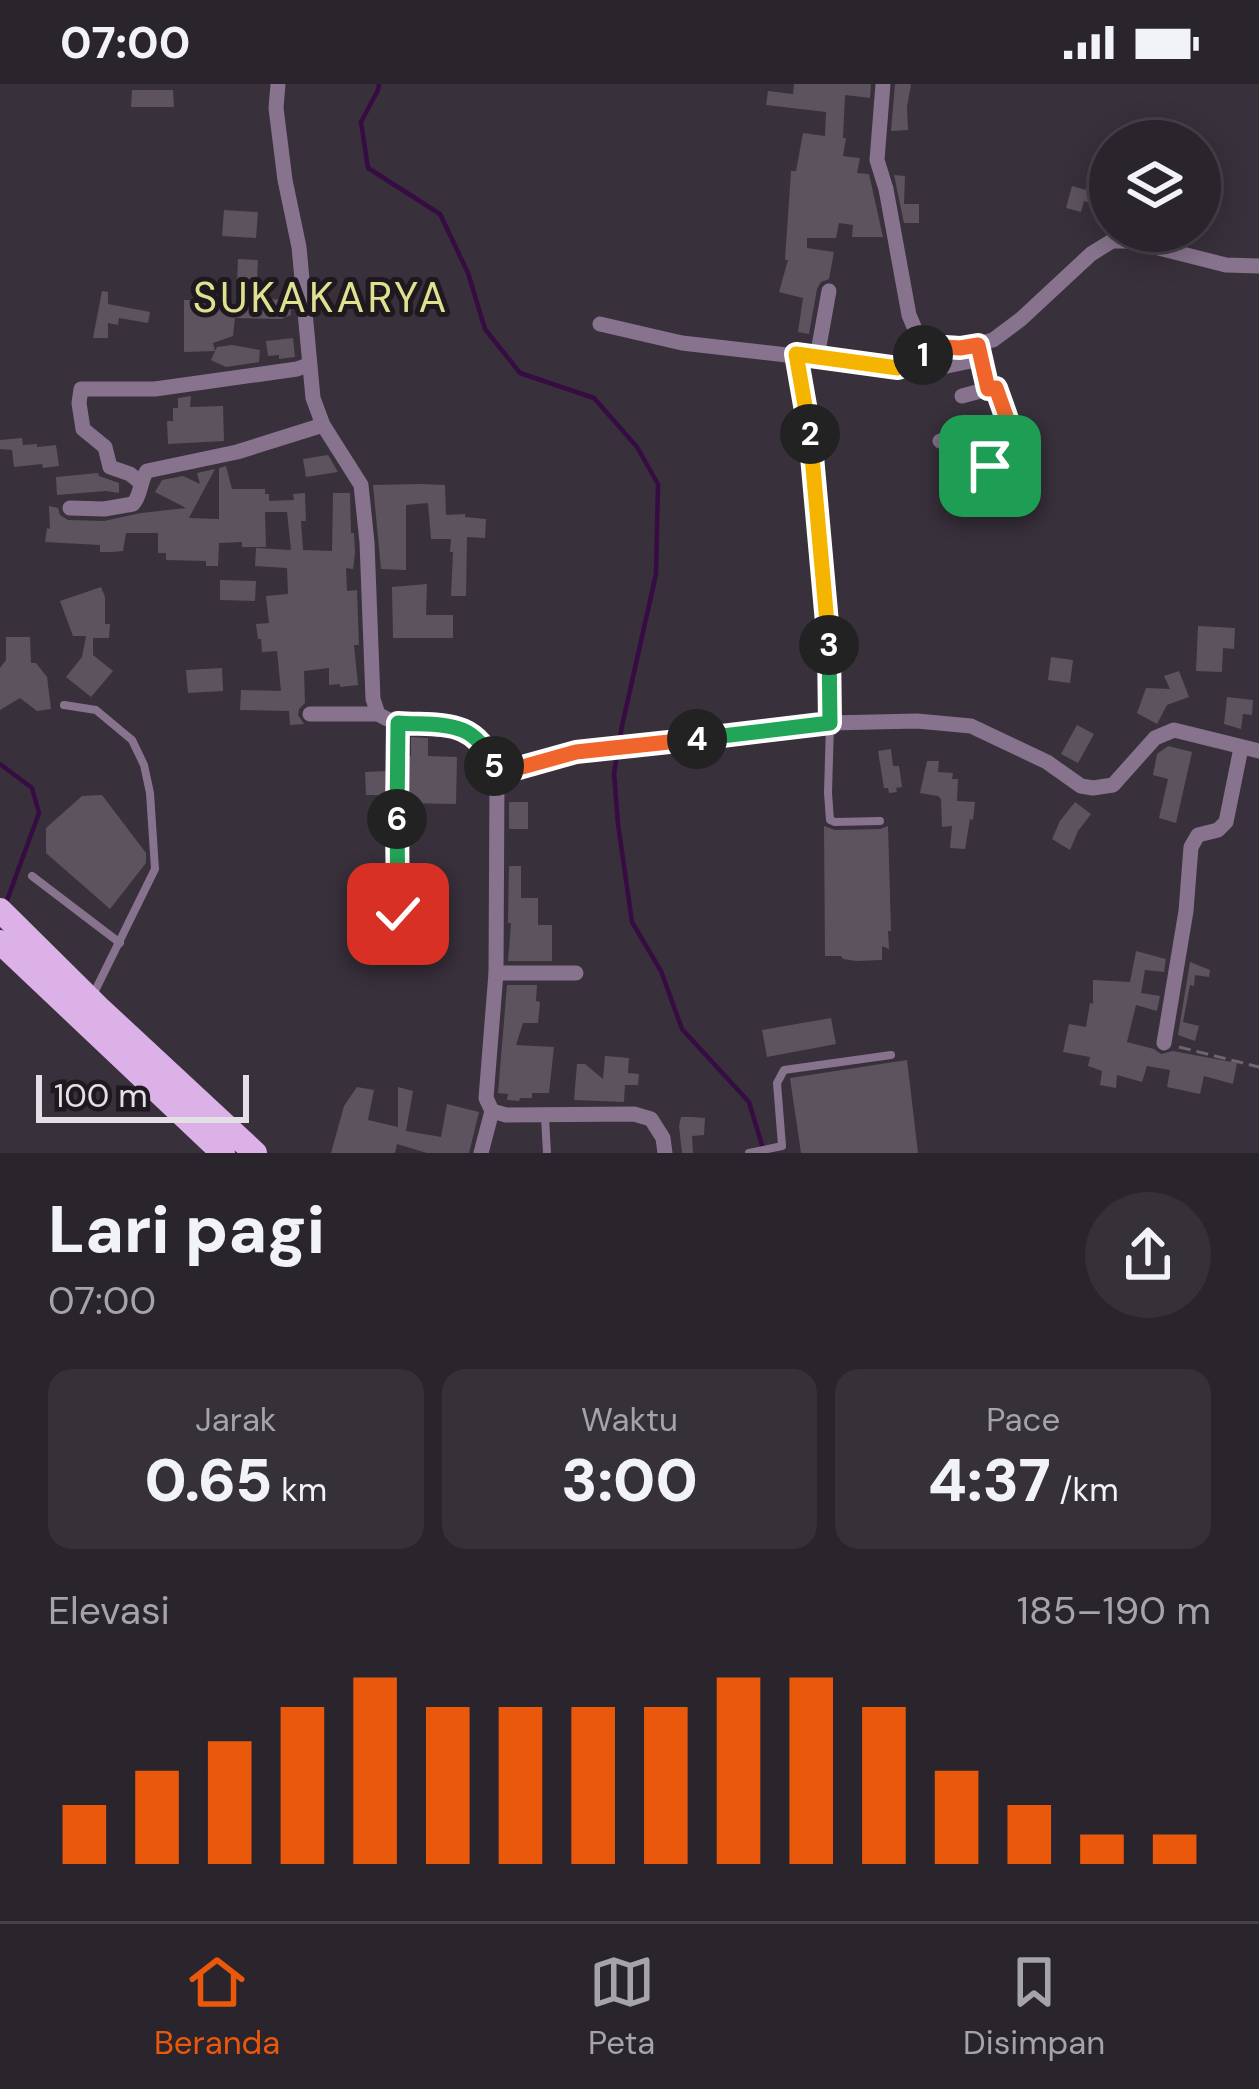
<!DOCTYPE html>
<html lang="id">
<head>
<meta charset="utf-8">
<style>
	:root { --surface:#2a242c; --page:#363038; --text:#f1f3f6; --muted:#a5a4a9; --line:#464148; --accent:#ea580c }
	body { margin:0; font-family:"DM Sans",sans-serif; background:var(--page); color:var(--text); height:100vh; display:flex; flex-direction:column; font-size:45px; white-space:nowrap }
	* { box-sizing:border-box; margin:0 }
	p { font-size:39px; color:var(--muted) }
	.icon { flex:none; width:66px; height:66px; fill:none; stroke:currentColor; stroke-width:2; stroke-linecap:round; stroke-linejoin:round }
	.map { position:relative; height:1069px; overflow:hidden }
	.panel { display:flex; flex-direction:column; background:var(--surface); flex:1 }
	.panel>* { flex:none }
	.buttons { position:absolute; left:1089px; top:36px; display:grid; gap:24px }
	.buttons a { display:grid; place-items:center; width:132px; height:132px; border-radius:50%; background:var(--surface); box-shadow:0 6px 30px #0003,0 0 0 3px var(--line); font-size:60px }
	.scale { position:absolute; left:36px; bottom:30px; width:213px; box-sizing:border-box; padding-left:12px; border:6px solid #e4dee5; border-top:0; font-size:33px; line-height:42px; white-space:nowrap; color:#e4dee5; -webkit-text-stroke:9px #1d191e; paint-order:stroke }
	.pin { position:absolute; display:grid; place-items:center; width:102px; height:102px; color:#fff; margin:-51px; border-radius:24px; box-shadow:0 6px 18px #0006 }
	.km { position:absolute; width:60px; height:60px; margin:-30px; border-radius:50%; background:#222; color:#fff; font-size:33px; line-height:60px; text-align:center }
	.round { display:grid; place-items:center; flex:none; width:126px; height:126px; border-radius:63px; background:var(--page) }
	.head { display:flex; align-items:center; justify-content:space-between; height:204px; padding:0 48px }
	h1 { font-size:66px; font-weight:800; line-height:90px }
	.figures { display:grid; grid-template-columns:repeat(3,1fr); gap:18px; height:204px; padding:12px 48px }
	.figures div { display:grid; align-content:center; border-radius:24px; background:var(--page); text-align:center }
	.figures b { font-size:60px; font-weight:800 }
	.figures small { font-size:33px; font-weight:400 }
	.figures p { font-size:33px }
	.chart { height:336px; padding:24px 48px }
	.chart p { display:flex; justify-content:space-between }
	.chart svg { width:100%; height:216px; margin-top:12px; stroke:var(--accent); stroke-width:6 }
	.status { display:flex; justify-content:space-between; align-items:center; height:84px; padding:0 60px; background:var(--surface); direction:ltr }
	.status svg { height:33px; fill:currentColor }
	.menu { display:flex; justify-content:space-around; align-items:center; height:168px; border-top:3px solid var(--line); background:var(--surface); font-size:33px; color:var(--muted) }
	.menu a { display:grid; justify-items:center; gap:6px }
	.menu .current { color:var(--accent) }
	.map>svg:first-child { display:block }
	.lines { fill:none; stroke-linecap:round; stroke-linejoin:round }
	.stream { stroke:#370c43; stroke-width:4.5 }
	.building { fill:#5c535f }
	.path { stroke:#6d656f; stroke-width:3; stroke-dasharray:12 6; stroke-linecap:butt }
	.service { stroke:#87738d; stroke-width:8 }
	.minor { stroke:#87738d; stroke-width:15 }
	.primary { stroke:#dbb1e8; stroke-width:24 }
	.split-1-casing { stroke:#fff; stroke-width:24 }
	.split-2-casing { stroke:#fff; stroke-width:24 }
	.split-3-casing { stroke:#fff; stroke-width:24 }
	.split-4-casing { stroke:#fff; stroke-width:24 }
	.split-5-casing { stroke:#fff; stroke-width:24 }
	.split-6-casing { stroke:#fff; stroke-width:24 }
	.split-7-casing { stroke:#fff; stroke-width:24 }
	.split-1 { stroke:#f0652b; stroke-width:15 }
	.split-2 { stroke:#f5b400; stroke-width:15 }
	.split-3 { stroke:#f5b400; stroke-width:15 }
	.split-4 { stroke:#22a559; stroke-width:15 }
	.split-5 { stroke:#f0652b; stroke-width:15 }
	.split-6 { stroke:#22a559; stroke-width:15 }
	.split-7 { stroke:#22a559; stroke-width:15 }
	.labels { text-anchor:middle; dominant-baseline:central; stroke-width:10; stroke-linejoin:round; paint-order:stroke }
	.quarter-label { font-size:42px; letter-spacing:3px; fill:#e0e091; stroke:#1d191e }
</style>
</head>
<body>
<div class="status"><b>07:00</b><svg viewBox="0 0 49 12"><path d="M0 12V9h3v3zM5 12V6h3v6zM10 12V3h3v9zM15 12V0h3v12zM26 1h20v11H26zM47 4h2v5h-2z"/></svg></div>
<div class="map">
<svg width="1259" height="1069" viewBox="0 0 1259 1069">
	<rect width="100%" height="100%" fill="#38303b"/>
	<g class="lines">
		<!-- stream -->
		<g class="stream">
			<path d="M379 0 378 6 361 38 368 84 440 130 468 189 485 245 520 289 594 314 637 363 658 400 656 490 622 642 614 689 618 740 632 838 661 887 682 945 749 1018 764 1068"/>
			<path d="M0 680 32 704 39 729 6 819"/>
		</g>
	</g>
	<!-- building -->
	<g class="building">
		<path d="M794 0H871L870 14 845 11 843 54H846L843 72 860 74 857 89 869 90 883 153H852L853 141 839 139 836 154H807V164L834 168 829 195 821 198 817 205 809 250 798 248 803 214 779 208 788 176H785L791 87H796L803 49 825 52 826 28 766 21 768 7 793 10Z"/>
		<path d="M895 0H911L907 23 908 46 891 47Z"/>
		<path d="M132 6H173L174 23H131Z"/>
		<path d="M894 91 905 92 904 120H919V139H904Z"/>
		<path d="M1072 102 1104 111 1101 122 1084 117 1081 128 1066 124Z"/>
		<path d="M224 126 258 128 256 154 222 152Z"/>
		<path d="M238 175 258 176 256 216 290 215 291 231 281 235 235 234 233 252 213 259 215 267 184 268V216H212V219L236 222Z"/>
		<path d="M102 207 108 208V220L150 228 148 239 119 234 118 241 108 239V254H93Z"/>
		<path d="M293 254 295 273 279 275V271L268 272 266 257Z"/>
		<path d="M232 261 260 266 259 278 226 283 211 276 217 263Z"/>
		<path d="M191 312 190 323 223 322 224 357 168 360 167 337H173V324H178V314Z"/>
		<path d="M22 354 23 361 37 360V363L56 361 59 382 43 384 42 380 14 383 12 366 0 365V356Z"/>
		<path d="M328 371 338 388 306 393 303 375Z"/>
		<path d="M226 382 232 405H265V410H269V417L294 416 293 410 305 409 306 437H301L303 466 332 467 333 409H350L351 449H354L355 469 353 485 346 484 347 507 357 506 359 561H354L358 601 340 603V600L329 601V584L304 587 305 619 299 625 298 631 304 640 290 641 289 627 240 626 241 606 281 607 277 567 262 568 261 555H258L256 540 269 539 266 512 288 510 287 484 255 482 256 464 291 466 287 428H265L266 463H242V458L219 459 218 482H206V477L166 476V469H158V449H126L123 467 112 468H100V461L45 458 47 444 50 445 49 422 58 424 60 431 68 436 104 437 141 429 186 424 155 408 162 396 183 392 200 400 197 389 215 385 189 434 219 435V384Z"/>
		<path d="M98 389 99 392 119 399V409L106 407 57 411 56 393Z"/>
		<path d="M421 400 445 401 446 431 465 430V433L486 435 485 454 467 453 466 512H451L453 468H450L451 455H431L428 419 406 421V486L381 485 373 401Z"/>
		<path d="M220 496 256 497 255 517 220 516Z"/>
		<path d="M427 500 426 531H453V554H393L392 503Z"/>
		<path d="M101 503 105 513V540H110L109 554H93V571L113 587 91 613 66 593 82 573 86 552H73L60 517Z"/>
		<path d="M1198 542 1235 544 1234 565 1223 564 1222 588 1196 587Z"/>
		<path d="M6 553H30L31 579H36L47 593 51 625 37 627 20 614 0 626V584L6 576Z"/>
		<path d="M1051 573 1073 576 1070 599 1048 596Z"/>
		<path d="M222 584 223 607 188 609 186 586Z"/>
		<path d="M1179 587 1189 613 1167 621 1157 640 1137 629 1146 604 1170 605 1164 592Z"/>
		<path d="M1227 613 1253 616 1252 631 1243 630 1241 645 1224 640Z"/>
		<path d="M1077 641 1094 650 1078 679 1061 670Z"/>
		<path d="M411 653 428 654V672L457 673 456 720 406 719 405 672H411Z"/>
		<path d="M1168 662 1192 668 1176 739 1159 734 1168 695 1153 691 1157 670Z"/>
		<path d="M891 665 893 682H899L902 703 896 704 897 708 889 709 888 704H884L878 667Z"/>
		<path d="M927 677H939L938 688 953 689 952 695H958L957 717 975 718 973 736 970 735 965 765 950 764 952 742 942 743 941 715 938 712 920 709Z"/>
		<path d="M389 687V711H366L365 688Z"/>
		<path d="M102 711 146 769V779L110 825 46 769V744L82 712Z"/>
		<rect x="509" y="718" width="19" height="27"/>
		<path d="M1075 718 1091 730 1078 747 1070 766 1052 755 1060 737Z"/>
		<path d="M824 742 835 746 880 745 888 742 891 847H888L889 865 882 862V876L856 877 843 875 841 872H825Z"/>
		<path d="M509 782H521V814H538V841H552V877H508L511 839H508Z"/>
		<path d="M1136 867 1166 875 1164 888 1145 886 1141 909 1160 912 1157 927 1136 921 1127 958 1154 965 1161 970 1173 967 1237 979 1233 1000 1204 992 1200 1010 1167 1003 1170 986 1147 982 1142 998 1117 991 1116 1004 1100 1001 1102 987 1088 982 1090 973 1063 968 1069 940 1086 943 1090 919 1093 920V896L1130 898Z"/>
		<path d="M1190 878 1210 886 1209 893 1195 891 1194 902 1190 901 1183 938 1199 942 1195 957 1178 951Z"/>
		<path d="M507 901H537L536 917 540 918 538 939H523L516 961 554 963 549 1009H532V1014H520L519 1017 507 1016 508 1010 498 1009Z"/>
		<path d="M831 934 836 960 767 973 762 946Z"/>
		<path d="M605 972 629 974 628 989 639 990 638 1001H625L624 1018 574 1016 577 980H585L603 995Z"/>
		<path d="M907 976 918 1069H801L790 994Z"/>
		<path d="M357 1003 374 1006 368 1036 398 1043V1003L413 1007 406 1047 441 1053 447 1020 479 1028 469 1069H427L397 1060 395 1069H331L344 1022Z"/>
		<path d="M681 1033H692V1038V1033L705 1034 704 1051 692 1052 693 1069H682L679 1042Z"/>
	</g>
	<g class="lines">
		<!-- path -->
		<path class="path" d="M1179 963 1259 983"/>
		<!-- service -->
		<g class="service">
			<path d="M64 621 96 626 132 656 144 681 150 709 155 785 94 909"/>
			<path d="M830 640 828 709 830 736 835 738 880 737"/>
			<path d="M397 641 398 830"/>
			<path d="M32 792 120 859"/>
			<path d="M545 1033 547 1069"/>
			<path d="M749 1069 782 1062 777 999 784 986 891 971"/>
		</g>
		<!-- minor -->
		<g class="minor">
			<path d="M278 0 276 24 285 96 299 163 313 314 323 341 361 401 367 458 373 615 378 630C431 663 463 608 497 690L496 889 486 1014 492 1027 506 1031 634 1030 651 1035 663 1054 665 1069"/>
			<path d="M883 0 877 76 886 105 909 231 920 257 930 262 960 264 993 256 1021 235 1091 170 1112 157H1131L1226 181 1259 182"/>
			<path d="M600 240 682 259 892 283 912 279 930 262"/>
			<path d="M978 261 988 305 996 304 1007 335 1006 349 1025 411 1002 417"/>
			<path d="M796 270C817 394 828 514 830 639"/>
			<path d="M817 273 829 207"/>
			<path d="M947 282 981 275"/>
			<path d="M962 312 988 305"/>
			<path d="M1006 349 978 354 976 342 1007 335"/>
			<path d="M940 357 977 349"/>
			<path d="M990 382 1013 375"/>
			<path d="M141 399 130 390 110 383 105 363 83 345 79 319 81 305H155L297 285 308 281"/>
			<path d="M70 424 104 425 133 420C142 410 139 398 147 387L237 368 323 341"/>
			<path d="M310 630H378"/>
			<path d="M497 690 576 668 830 639 917 637 971 642 1047 678 1081 702 1093 704 1113 701 1155 654 1174 646 1259 667"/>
			<path d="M496 889H576"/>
			<path d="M1164 959 1186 827 1191 763 1198 751 1218 746 1226 738 1241 664"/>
			<path d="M481 1069 492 1027"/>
		</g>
		<!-- primary -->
		<g class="primary">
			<path d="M0 826 99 924 255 1069"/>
			<path d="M0 858 223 1069"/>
		</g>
	</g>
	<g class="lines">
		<!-- split-1 casing -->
		<g class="split-1-casing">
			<path id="split-1" d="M923 271 930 262 960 264 978 261 988 305 996 304 1007 335 1006 349 1013 375 990 382"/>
		</g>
		<!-- split-2 casing -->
		<g class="split-2-casing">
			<path id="split-2" d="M810 350 796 270 898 284 912 279 923 271"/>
		</g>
		<!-- split-3 casing -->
		<g class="split-3-casing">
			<path id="split-3" d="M810 350 829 561"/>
		</g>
		<!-- split-4 casing -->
		<g class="split-4-casing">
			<path id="split-4" d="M697 655 830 639 829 561"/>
		</g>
		<!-- split-5 casing -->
		<g class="split-5-casing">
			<path id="split-5" d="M494 682 497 690 576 668 697 655"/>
		</g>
		<!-- split-6 casing -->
		<g class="split-6-casing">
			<path id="split-6" d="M397 735 398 639C443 642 474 634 494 682"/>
		</g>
		<!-- split-7 casing -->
		<g class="split-7-casing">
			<path id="split-7" d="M397 735 398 830"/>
		</g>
		<!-- split-1 -->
		<use href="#split-1" class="split-1"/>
		<!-- split-2 -->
		<use href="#split-2" class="split-2"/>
		<!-- split-3 -->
		<use href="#split-3" class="split-3"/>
		<!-- split-4 -->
		<use href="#split-4" class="split-4"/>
		<!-- split-5 -->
		<use href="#split-5" class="split-5"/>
		<!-- split-6 -->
		<use href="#split-6" class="split-6"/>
		<!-- split-7 -->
		<use href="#split-7" class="split-7"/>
	</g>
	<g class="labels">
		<!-- quarter labels -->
		<g class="quarter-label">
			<text x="321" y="213">SUKAKARYA</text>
		</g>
	</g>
</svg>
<div class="buttons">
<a><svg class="icon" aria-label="layers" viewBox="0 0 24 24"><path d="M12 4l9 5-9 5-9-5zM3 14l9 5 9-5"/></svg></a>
</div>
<div class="scale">100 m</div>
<div class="pin" style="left:990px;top:382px;background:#1e9e55"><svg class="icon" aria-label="arrive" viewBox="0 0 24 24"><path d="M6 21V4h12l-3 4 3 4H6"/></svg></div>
<div class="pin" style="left:398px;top:830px;background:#d93025"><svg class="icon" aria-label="check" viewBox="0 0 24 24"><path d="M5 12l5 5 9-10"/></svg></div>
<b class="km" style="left:923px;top:271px">1</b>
<b class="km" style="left:810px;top:350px">2</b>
<b class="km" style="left:829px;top:561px">3</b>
<b class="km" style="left:697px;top:655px">4</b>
<b class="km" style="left:494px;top:682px">5</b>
<b class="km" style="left:397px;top:735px">6</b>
</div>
<section class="panel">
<div class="head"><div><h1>Lari pagi</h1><p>07:00</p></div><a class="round"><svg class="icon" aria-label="share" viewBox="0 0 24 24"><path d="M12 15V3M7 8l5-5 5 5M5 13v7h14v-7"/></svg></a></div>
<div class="figures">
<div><p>Jarak</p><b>0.65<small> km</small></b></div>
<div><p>Waktu</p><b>3:00</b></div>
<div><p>Pace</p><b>4:37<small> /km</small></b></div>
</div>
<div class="chart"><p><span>Elevasi</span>185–190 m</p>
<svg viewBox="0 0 160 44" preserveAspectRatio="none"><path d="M5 44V32M15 44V25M25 44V19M35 44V12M45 44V6M55 44V12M65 44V12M75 44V12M85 44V12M95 44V6M105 44V6M115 44V12M125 44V25M135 44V32M145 44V38M155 44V38"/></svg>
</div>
</section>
<nav class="menu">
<a class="current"><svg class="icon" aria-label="home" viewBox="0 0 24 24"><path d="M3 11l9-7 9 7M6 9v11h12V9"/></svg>Beranda</a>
<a><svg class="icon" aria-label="map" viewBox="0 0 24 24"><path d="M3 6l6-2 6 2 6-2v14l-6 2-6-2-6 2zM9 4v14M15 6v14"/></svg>Peta</a>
<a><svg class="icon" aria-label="saved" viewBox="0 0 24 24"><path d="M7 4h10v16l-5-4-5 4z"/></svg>Disimpan</a>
</nav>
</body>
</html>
